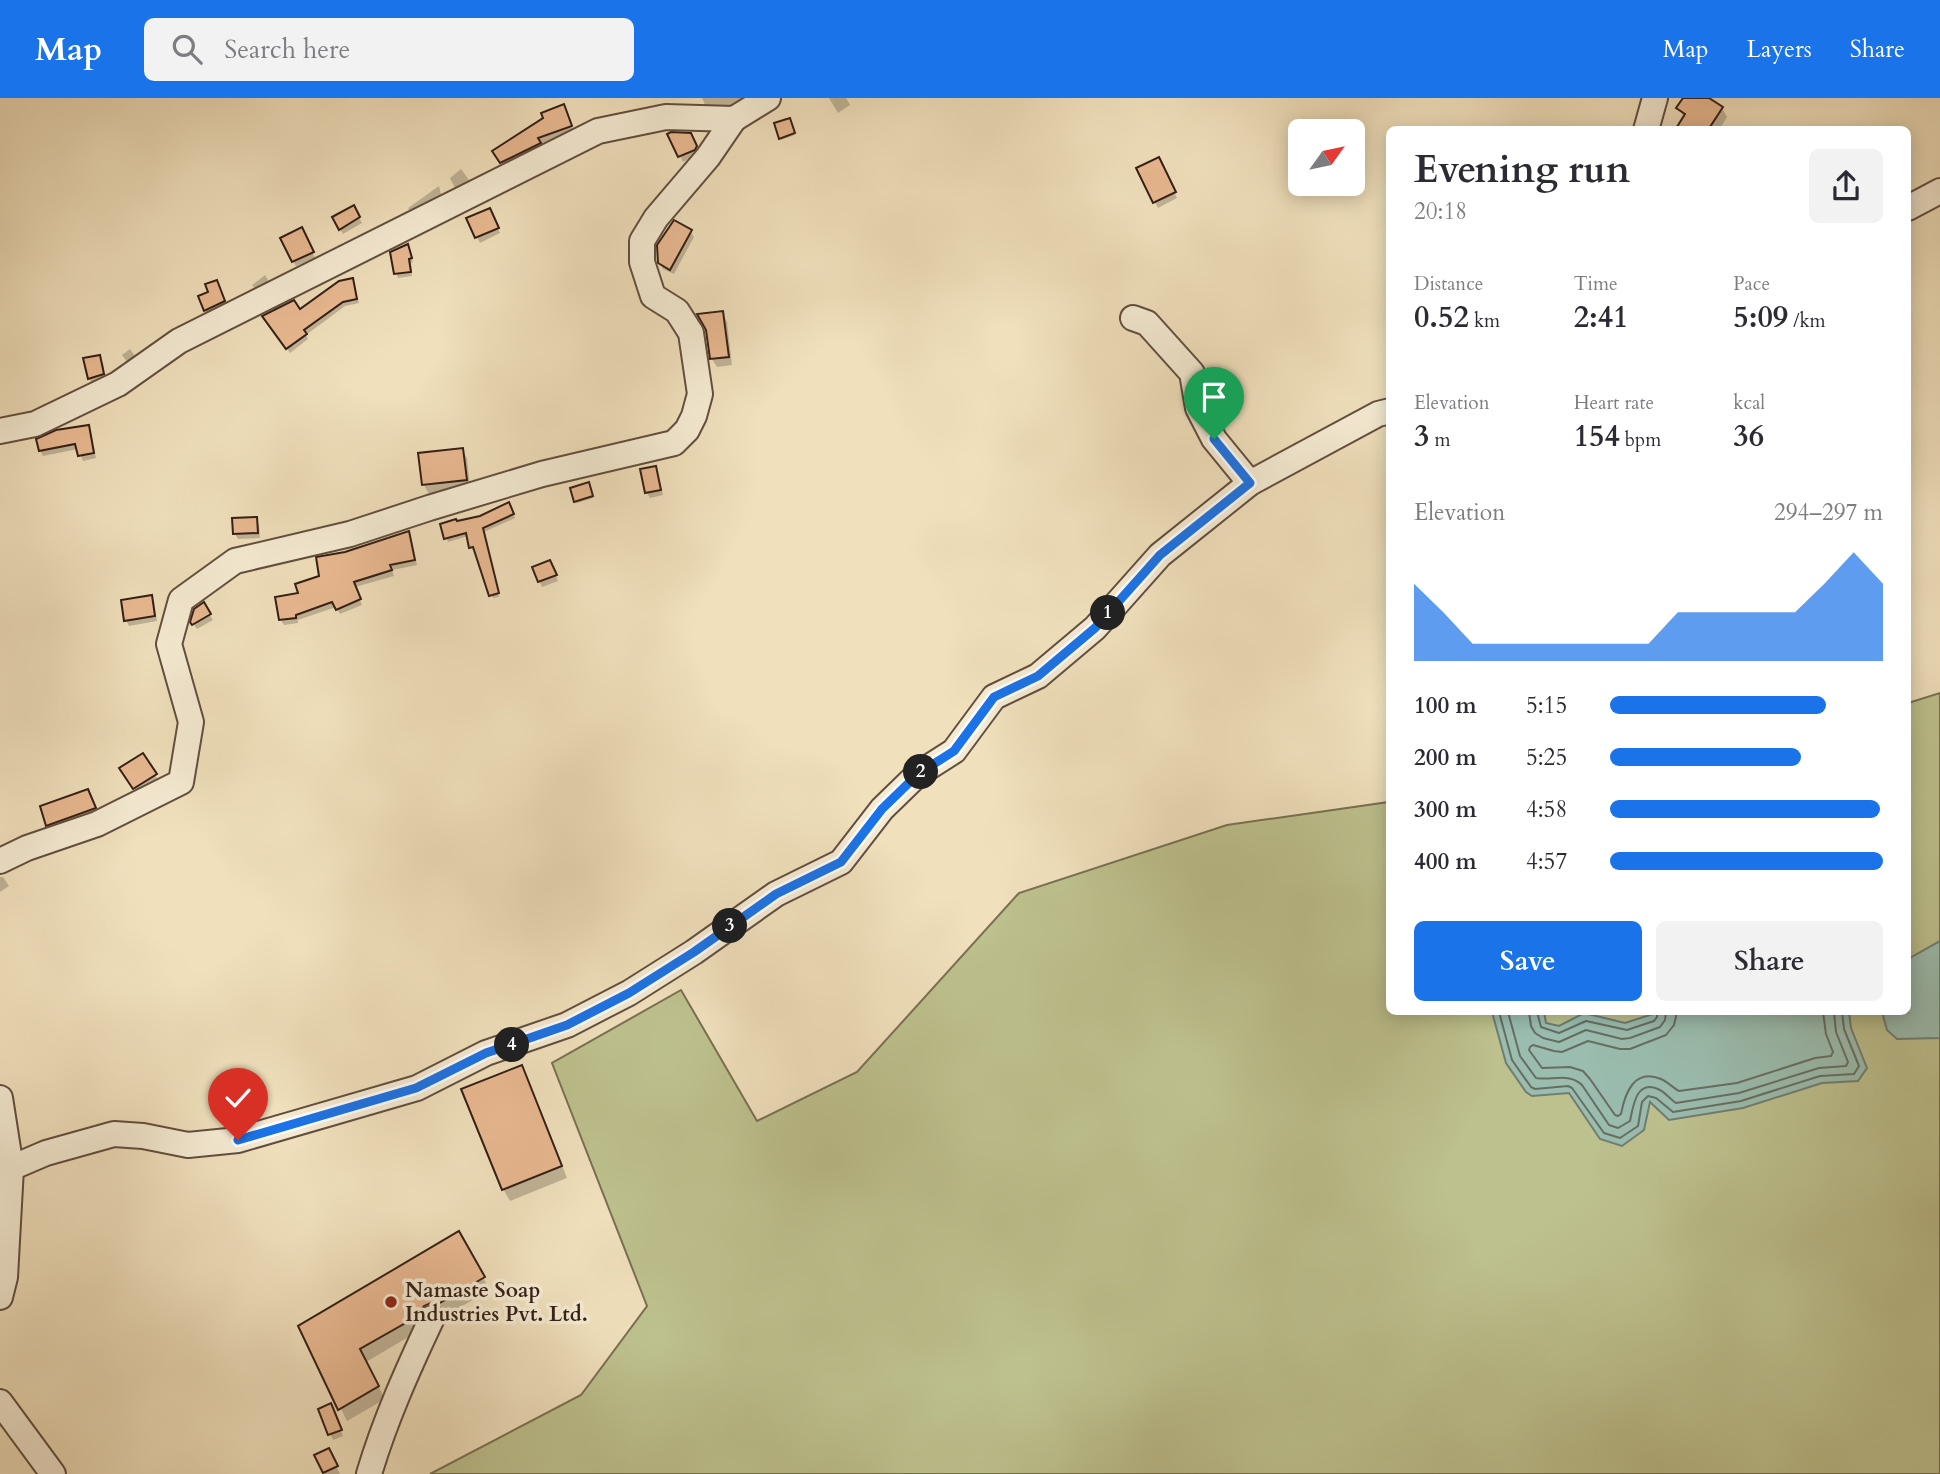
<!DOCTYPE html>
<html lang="en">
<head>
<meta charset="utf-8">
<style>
	:root { --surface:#fff; --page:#f2f2f3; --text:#2b2b33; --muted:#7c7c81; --accent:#1a73e8 }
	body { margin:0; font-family:Cardo,serif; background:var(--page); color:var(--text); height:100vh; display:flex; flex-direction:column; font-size:26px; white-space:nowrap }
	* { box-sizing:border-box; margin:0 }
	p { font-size:23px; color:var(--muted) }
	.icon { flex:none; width:38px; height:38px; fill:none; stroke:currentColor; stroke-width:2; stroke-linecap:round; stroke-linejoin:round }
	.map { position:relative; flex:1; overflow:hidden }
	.side { position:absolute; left:1386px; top:28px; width:525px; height:889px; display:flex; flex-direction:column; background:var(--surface); border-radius:10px; box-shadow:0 4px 18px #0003 }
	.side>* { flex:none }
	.needle { width:46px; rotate:57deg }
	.buttons { position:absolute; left:1288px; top:21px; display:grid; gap:14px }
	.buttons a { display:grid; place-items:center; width:77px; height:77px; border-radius:10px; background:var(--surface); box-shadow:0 4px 18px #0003; font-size:35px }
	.pin { position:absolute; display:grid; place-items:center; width:60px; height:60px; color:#fff; margin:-72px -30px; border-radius:50% 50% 50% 0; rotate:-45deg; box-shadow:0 0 7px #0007 }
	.pin .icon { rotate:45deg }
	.km { position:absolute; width:35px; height:35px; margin:-18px; border-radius:50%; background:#222; color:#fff; font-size:19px; line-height:35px; text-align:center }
	.round { display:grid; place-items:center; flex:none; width:74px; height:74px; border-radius:10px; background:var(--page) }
	.head { display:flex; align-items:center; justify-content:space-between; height:119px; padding:0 28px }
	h1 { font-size:38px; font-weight:700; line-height:52px }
	.figures { display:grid; grid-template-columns:repeat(3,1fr); gap:10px; height:119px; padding:7px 28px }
	.figures div { display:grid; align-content:center }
	.figures b { font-size:30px; font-weight:700 }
	.figures small { font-size:19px; font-weight:400 }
	.figures p { font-size:19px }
	.chart { height:196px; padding:14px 28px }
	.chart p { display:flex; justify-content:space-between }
	.chart svg { width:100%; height:126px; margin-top:7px; fill:var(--accent); opacity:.7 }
	.cta { display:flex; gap:14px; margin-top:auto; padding:14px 28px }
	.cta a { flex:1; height:80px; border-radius:10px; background:var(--accent); color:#fff; font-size:28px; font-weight:700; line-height:80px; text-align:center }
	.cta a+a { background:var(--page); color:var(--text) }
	ul { padding:0 28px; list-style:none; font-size:23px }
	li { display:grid; grid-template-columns:112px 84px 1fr; align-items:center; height:52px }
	li i { height:18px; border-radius:9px; background:var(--accent) }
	header { display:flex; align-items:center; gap:42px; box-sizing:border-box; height:98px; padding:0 35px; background:var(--accent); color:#fff }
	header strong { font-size:33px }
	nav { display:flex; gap:38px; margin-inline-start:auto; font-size:24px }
	.search { width:490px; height:63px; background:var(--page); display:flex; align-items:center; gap:18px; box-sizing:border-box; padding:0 24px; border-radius:10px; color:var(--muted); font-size:26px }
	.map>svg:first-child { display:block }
	.green { fill:#bdc18e; stroke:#787052; stroke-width:2 }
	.water { fill:#9abdaf; stroke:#717d71; stroke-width:2 }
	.shadow { fill:#0003 }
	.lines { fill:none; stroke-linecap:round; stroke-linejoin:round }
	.shore { stroke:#666e62; stroke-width:2 }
	.building { fill:#e9b991; stroke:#331e15; stroke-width:2 }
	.minor-casing { stroke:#624e3f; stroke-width:28 }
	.minor { stroke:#f5ebd3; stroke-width:24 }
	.route-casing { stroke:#fff; stroke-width:14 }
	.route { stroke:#1a73e8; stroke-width:9 }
	.poi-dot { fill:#8f2418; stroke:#f5ebd3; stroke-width:2.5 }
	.labels { text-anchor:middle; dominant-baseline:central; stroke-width:7; stroke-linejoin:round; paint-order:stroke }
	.poi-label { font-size:21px; font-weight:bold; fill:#331e15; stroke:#f5ebd3; text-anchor:start }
</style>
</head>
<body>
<header>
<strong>Map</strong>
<div class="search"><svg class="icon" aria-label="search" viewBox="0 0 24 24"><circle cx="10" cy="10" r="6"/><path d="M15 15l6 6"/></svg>Search here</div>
<nav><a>Map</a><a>Layers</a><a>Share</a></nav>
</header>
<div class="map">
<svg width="1940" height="1376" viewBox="0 0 1940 1376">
	<rect width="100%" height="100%" fill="#f0e0bc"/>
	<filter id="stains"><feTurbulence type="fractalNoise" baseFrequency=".00286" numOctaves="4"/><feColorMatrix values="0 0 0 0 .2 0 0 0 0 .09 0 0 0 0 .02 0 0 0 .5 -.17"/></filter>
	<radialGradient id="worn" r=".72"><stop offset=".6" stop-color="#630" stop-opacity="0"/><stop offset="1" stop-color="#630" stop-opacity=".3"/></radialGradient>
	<!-- green -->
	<path class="green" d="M1940 595V1376H430L581 1297 647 1208 552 965 681 892 757 1023 857 974 1019 795 1227 727 1389 704 1390 914H1908V605Z"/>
	<!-- water -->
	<g class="water">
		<path d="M1940 843V940L1897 941 1887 932 1882 914H1908V861Z"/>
		<path d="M1492 914H1544L1546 925 1559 928 1584 915 1625 925 1659 914H1849L1851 930 1867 970 1858 983 1822 985 1743 1010 1669 1022 1650 1004 1644 1032 1622 1048 1600 1041 1569 995 1532 998 1526 994 1506 965Z"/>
	</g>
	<!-- shadow -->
	<g class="shadow">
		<path d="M702 0H743L733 6 720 10 706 9Z"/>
		<path d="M829 0H846L850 7 838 15Z"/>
		<path d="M1685 0H1706L1722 10 1727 19 1719 32H1677L1684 19 1678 10Z"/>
		<path d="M566 13 573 33 540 46 543 51 505 70 495 53Z"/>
		<path d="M791 24 795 37 781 42 780 40Z"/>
		<path d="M670 36 694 42 699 55 683 64Z"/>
		<path d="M1161 67 1177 100 1158 110 1138 71Z"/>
		<path d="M461 71 472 86 457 94 450 80Z"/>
		<path d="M439 88 442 100 411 116 408 110Z"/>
		<path d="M353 109 362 125 343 136 334 120Z"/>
		<path d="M492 117 500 135 480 145 468 121Z"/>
		<path d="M690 133 694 139 674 176 663 171 660 165Z"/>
		<path d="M304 136 315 160 296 168 293 163Z"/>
		<path d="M409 152 413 164 411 165 412 178 398 180 396 175Z"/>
		<path d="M265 177 269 184 255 191 252 187Z"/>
		<path d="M352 182 359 205 345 208 306 237 308 241 290 255 267 223 300 213Z"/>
		<path d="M219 189 227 209 208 217 205 212Z"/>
		<path d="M722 215 727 224 732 267 717 269 712 261Z"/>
		<path d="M130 251 135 258 127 264 122 257Z"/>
		<path d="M99 260 103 265 106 282 92 286 89 280Z"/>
		<path d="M88 329 91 334 96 360 83 363 78 351 43 358 40 352Z"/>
		<path d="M462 352 467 360 470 390 429 396 424 387 420 357Z"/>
		<path d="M655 370 658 375 663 397 650 400 647 395 642 372Z"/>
		<path d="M590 388 593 400 577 405 576 403Z"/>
		<path d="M508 406 515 420 484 434 499 499 493 500 476 452H473L471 449 468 438 448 444 442 427 480 419Z"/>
		<path d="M256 421 259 426 260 440 238 441 235 436Z"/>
		<path d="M408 435 411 440 417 467 392 472 394 478 355 489 362 507 340 516 336 509 298 522V525L284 527 281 522 277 500 300 496 321 480 345 455Z"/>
		<path d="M553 469 558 483 542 489 534 470Z"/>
		<path d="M151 499 154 504 157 523 129 528 126 522Z"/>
		<path d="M203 506 213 522 197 531 192 524Z"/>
		<path d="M142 657 158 682 138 695 122 671Z"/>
		<path d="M91 699 97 716 51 732 48 727Z"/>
		<path d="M0 779H3L9 788 0 794Z"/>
		<path d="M521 969 528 981 567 1080 510 1103 503 1091Z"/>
		<path d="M458 1135 490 1192 445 1218 439 1217 422 1231 366 1264 385 1301 347 1323 301 1228Z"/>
		<path d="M320 1312 333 1313 343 1338 333 1342Z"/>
		<path d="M328 1352 340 1376H325L316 1358Z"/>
	</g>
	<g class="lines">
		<!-- shore -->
		<g class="shore">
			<path d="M1499 914 1512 962 1531 989 1535 991 1568 988 1572 990 1604 1035 1620 1040 1638 1028 1642 1004 1648 998 1656 1000 1673 1014 1741 1003 1820 978 1854 976 1859 968 1844 931 1842 914"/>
			<path d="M1508 914 1520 958 1536 980C1551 983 1569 974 1582 987L1609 1027 1618 1030 1630 1023C1633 1009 1636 981 1658 991 1665 994 1670 1001 1676 1005L1739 995 1819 970 1846 968 1848 964 1836 934 1834 914"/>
			<path d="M1529 914 1531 928 1535 935 1543 940 1559 944 1586 932 1622 941 1630 940 1660 929 1665 922 1666 914"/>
			<path d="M1537 914 1541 929 1559 935 1586 923 1627 932 1654 923 1657 919V914"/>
			<path d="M1677 914 1674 927 1666 937 1630 951H1620L1588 943 1562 954 1554 953 1533 947 1530 949 1529 952 1542 970 1570 969 1583 973 1590 981 1615 1017 1618 1018 1621 1016C1625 995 1634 970 1661 981 1668 984 1673 990 1679 993L1737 985 1815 960 1831 958 1833 954 1826 936 1823 914"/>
		</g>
	</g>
	<!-- building -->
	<g class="building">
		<path d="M1683 0H1709L1723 9 1708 32H1675L1685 16 1676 10Z"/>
		<path d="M564 6 572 28 538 40 541 45 500 65 492 53 543 20 541 15Z"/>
		<path d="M790 20 795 35 779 41 774 25Z"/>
		<path d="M671 34 691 35 697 48 695 52 678 59 667 36Z"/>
		<path d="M1159 59 1176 94 1153 105 1136 70Z"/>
		<path d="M354 107 360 119 339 132 332 119Z"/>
		<path d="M490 110 499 130 475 140 466 120Z"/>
		<path d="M674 122 692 132 670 172 658 165 657 147Z"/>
		<path d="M302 129 314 154 292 164 280 140Z"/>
		<path d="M408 146 412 160 409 161 411 174 394 176 390 154Z"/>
		<path d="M353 180 357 201 343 204 304 232 307 236 286 251 262 218 294 202 300 211 339 183Z"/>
		<path d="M217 182 225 203 204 213 198 198 208 194 205 186Z"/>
		<path d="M723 213 729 259 710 261 706 232 697 216Z"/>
		<path d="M100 257 104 276 88 281 83 260Z"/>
		<path d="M89 327 94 355 78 358 75 346 39 353 36 341 56 332Z"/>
		<path d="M463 350 467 382 422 387 418 355Z"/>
		<path d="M656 368 661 392 645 395 640 371Z"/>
		<path d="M589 384 593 398 574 404 570 390Z"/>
		<path d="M509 404 514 416 483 430 499 495 489 498 473 449 469 450 466 435 444 441 440 426 456 421 457 423 480 418Z"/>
		<path d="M257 419 258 435 233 436 232 420Z"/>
		<path d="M409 433 415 462 390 467 392 472 354 484 361 501 336 512 332 504 296 517V520L279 522 275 499 298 495 295 486 319 478 316 459 345 454Z"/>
		<path d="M550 462 557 477 538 484 532 469Z"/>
		<path d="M152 497 155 518 124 523 121 502Z"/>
		<path d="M204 504 211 516 192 527 190 524 194 511Z"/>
		<path d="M143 655 157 676 133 691 119 670Z"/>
		<path d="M88 691 96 710 46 728 40 708Z"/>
		<path d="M522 967 562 1068 502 1092 461 991Z"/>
		<path d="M459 1133 485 1179 438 1206 431 1205 424 1208 416 1219 360 1251 379 1288 338 1312 298 1228Z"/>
		<path d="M331 1305 342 1332 328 1337 318 1311Z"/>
		<path d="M329 1350 338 1368 323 1375 314 1357Z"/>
	</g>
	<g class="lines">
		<!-- minor casing -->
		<g class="minor-casing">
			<g id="minor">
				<path d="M1646 32 1655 0"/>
				<path d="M1908 110 1940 93"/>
				<path d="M1133 220 1147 225 1192 275 1198 310 1214 341 1250 385"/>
				<path d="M0 333 35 326 118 286 179 243 598 33 666 19 734 21 768 0"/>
				<path d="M0 763 27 750 97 726 181 684 191 624 169 546 181 502 235 463 350 436 429 410 542 376 674 345 687 332 694 318 700 296 691 235 677 213 653 198 642 164V143L656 120 708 59 734 21"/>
				<path d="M0 1000 11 1070 5 1179 0 1199"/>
				<path d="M11 1070 46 1055 114 1036 143 1038 188 1047 238 1042 417 990 486 955 567 927 629 895 694 854 776 796 841 764 882 711 918 676 954 653 994 599 1038 578 1095 530 1160 457 1250 385 1378 316 1390 313"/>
				<path d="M0 1304 53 1376"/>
				<path d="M369 1376C385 1322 408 1271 432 1220"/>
			</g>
		</g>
		<!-- minor -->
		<use href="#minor" class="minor"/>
	</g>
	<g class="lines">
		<!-- route casing -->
		<g class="route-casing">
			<path id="route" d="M238 1042 416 990 486 955 567 927 629 895 694 854 776 796 841 764 882 711 918 676 954 653 994 599 1038 578 1095 530 1160 457 1250 385 1214 341"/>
		</g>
		<!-- route -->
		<use href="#route" class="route"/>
	</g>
	<!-- markers -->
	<circle class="poi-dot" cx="391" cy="1204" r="7"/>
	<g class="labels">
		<!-- poi labels -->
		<g class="poi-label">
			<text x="405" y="1192">Namaste Soap<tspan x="405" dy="24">Industries Pvt. Ltd.</tspan></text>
		</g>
	</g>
	<rect width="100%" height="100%" filter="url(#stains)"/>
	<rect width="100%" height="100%" fill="url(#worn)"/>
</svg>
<div class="buttons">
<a><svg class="needle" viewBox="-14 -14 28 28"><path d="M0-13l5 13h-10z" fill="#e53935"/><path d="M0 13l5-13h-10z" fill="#7c7c81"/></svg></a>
</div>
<div class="pin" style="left:1214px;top:341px;background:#1e9e55"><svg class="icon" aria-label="arrive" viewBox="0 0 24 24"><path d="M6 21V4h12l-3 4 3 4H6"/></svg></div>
<div class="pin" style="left:238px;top:1042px;background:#d93025"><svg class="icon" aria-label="check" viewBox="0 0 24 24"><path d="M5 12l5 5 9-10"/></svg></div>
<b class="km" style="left:1108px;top:515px">1</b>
<b class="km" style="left:921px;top:674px">2</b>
<b class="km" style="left:730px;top:828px">3</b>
<b class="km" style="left:512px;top:947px">4</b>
<section class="side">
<div class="head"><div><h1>Evening run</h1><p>20:18</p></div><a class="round"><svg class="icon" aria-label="share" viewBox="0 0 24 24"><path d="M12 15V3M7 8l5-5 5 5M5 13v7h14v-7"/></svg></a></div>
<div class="figures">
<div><p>Distance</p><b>0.52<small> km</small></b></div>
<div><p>Time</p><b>2:41</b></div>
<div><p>Pace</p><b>5:09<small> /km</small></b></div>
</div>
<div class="figures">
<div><p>Elevation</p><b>3<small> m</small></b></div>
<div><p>Heart rate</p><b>154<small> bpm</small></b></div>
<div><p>kcal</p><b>36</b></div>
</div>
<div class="chart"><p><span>Elevation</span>294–297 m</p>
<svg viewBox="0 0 160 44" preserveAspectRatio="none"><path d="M0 44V17L10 27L20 38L30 38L40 38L50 38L60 38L70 38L80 38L90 27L100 27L110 27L120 27L130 27L140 17L150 6L160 17V44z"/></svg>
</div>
<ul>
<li><b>100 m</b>5:15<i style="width:79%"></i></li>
<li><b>200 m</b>5:25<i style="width:70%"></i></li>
<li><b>300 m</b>4:58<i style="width:99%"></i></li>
<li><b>400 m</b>4:57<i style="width:100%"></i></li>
</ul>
<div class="cta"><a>Save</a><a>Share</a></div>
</section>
</div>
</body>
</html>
